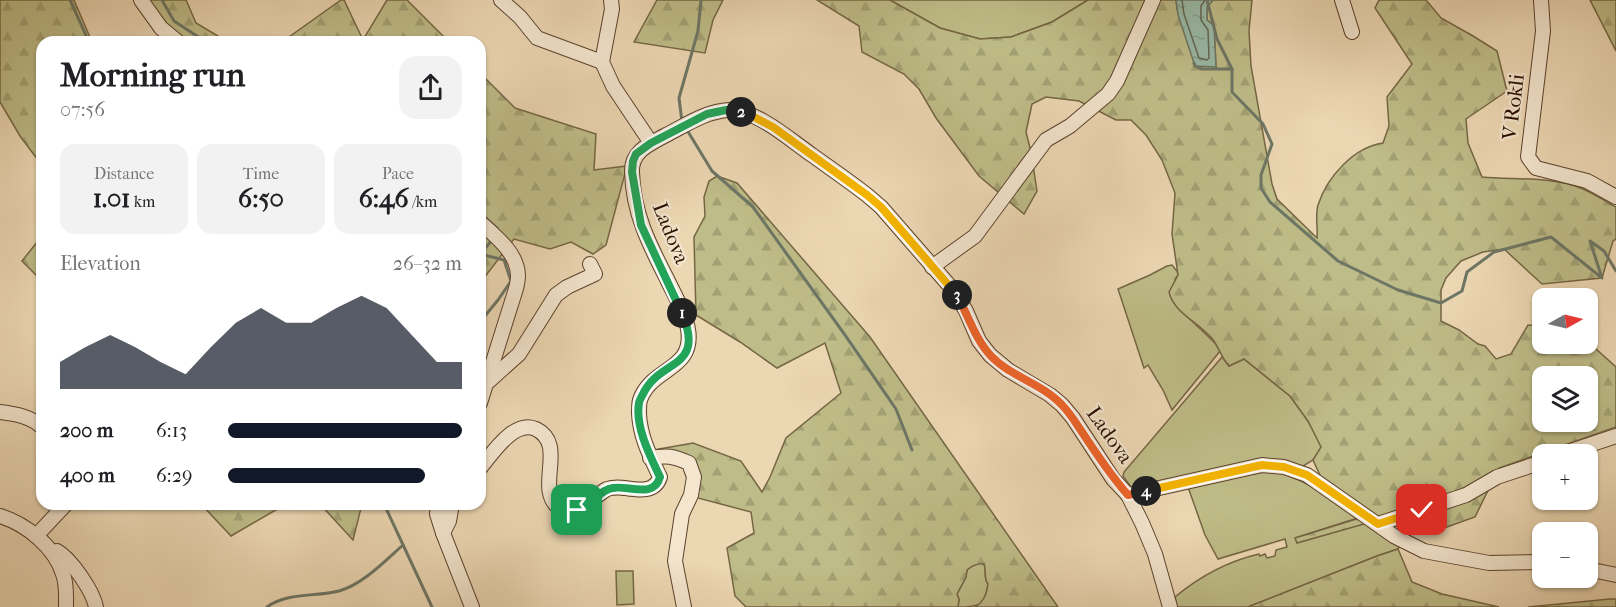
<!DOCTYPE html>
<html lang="en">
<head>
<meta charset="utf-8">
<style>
	:root { --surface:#fff; --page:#f2f2f2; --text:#202124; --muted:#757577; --accent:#111827 }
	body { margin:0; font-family:"IM FELL French Canon",serif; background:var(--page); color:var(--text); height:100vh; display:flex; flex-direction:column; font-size:22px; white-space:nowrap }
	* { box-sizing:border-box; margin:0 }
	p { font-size:20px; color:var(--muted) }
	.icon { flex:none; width:33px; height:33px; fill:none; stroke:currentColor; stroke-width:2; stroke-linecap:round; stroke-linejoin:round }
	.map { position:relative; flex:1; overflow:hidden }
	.side { position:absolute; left:36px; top:36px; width:450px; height:474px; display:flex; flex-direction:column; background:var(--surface); border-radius:18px; box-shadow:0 2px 4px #0004 }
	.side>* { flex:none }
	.needle { width:39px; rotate:82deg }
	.tools { position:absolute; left:1532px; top:288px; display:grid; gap:12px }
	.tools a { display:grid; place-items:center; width:66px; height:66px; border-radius:12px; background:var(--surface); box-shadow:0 2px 4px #0004; font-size:30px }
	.pin { position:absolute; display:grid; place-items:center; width:51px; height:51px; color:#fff; margin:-26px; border-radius:12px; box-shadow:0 3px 9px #0006 }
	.km { position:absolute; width:30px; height:30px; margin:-15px; border-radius:50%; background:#222; color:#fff; font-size:16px; line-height:30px; text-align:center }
	.round { display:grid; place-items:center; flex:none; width:63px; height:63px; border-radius:18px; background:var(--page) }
	.headline { display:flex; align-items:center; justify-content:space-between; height:102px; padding:0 24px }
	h1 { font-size:33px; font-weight:700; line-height:45px }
	.metrics { display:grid; grid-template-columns:repeat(3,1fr); gap:9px; height:102px; padding:6px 24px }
	.metrics div { display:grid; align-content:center; border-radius:15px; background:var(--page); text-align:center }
	.metrics b { font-size:26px; font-weight:700 }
	.metrics small { font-size:16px; font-weight:400 }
	.metrics p { font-size:16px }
	.chart { height:168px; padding:12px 24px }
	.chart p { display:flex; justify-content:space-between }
	.chart svg { width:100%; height:108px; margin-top:6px; fill:var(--accent); opacity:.7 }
	ul { padding:0 24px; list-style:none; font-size:20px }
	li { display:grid; grid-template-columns:96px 72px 1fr; align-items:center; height:45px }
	li i { height:15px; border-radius:8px; background:var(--accent) }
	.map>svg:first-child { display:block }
	.green { fill:#bebc88; stroke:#756644; stroke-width:1.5 }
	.forest { fill:url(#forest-firs); stroke:#756644; stroke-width:1.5; fill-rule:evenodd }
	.water { fill:url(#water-ripples); stroke:#6d7665; stroke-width:1.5 }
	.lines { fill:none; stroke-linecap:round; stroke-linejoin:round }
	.shore { stroke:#626554; stroke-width:1.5 }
	.stream { stroke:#6d7665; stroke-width:3 }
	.minor-casing { stroke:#5c422d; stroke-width:16 }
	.minor { stroke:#f3e5ce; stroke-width:14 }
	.split-1-casing { stroke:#fff; stroke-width:12 }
	.split-2-casing { stroke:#fff; stroke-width:12 }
	.split-3-casing { stroke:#fff; stroke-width:12 }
	.split-4-casing { stroke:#fff; stroke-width:12 }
	.split-5-casing { stroke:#fff; stroke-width:12 }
	.split-1 { stroke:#22a559; stroke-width:8 }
	.split-2 { stroke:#22a559; stroke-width:8 }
	.split-3 { stroke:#f5b400; stroke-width:8 }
	.split-4 { stroke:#f0652b; stroke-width:8 }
	.split-5 { stroke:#f5b400; stroke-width:8 }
	.labels { text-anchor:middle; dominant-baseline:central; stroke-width:4.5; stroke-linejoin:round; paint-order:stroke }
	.street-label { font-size:21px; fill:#2c1000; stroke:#f3e5ce }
</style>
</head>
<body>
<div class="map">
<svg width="1616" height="607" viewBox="0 0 1616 607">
	<defs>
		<pattern id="forest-firs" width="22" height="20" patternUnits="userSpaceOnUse" patternTransform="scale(1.5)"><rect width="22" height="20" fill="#bebc88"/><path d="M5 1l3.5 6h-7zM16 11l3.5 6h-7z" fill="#a3a174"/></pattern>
		<pattern id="water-ripples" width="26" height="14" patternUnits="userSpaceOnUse" patternTransform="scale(1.5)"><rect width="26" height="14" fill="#99baa8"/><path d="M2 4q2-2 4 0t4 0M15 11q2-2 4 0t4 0" fill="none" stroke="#849f8f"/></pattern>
	</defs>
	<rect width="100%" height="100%" fill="#ecd7b3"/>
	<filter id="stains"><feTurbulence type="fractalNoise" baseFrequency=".00333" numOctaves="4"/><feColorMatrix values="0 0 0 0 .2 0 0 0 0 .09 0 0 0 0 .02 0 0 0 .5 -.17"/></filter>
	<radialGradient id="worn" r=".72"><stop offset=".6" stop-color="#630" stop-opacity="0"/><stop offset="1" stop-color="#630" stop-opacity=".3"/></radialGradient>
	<!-- green -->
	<g class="green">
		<path d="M890 0H1088L1052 22 1011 37 980 39 940 28Z"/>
		<path d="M1172 265 1177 271 1178 275 1175 279 1177 307 1213 341 1221 350 1172 410 1163 390 1148 365 1144 368 1118 289 1150 275 1167 266Z"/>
		<path d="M1222 357 1229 366 1244 359 1290 396 1308 421 1322 447 1313 460 1300 468 1279 462 1137 490 1131 487 1123 476 1124 472Z"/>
		<path d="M1273 470C1305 480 1334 499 1364 516L1295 538 1371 522 1402 543 1398 549 1377 556 1248 607H1177L1175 597C1199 577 1229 561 1259 554L1260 556 1265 554 1267 558 1275 556 1276 550 1287 547 1285 539 1218 559 1205 535 1188 487Z"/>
		<path d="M980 563 984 564C987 571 983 577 988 584 985 606 979 607 958 607L959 599 957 594 966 577 967 570 972 565Z"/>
		<path d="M616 571H633L634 604 617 605Z"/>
	</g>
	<!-- forest -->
	<g class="forest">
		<path d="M0 0H74L92 42H42V168L38 160 20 136 0 102Z"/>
		<path d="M135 0H186L196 23 228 42H169Z"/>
		<path d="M341 0H344L363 40 387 0H407L449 42H282Z"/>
		<path d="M657 0H723L713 20 705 53 634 42Z"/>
		<path d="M817 0H890L940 28 980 39 1011 37 1052 22 1088 0H1176L1177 9 1216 67 1214 26 1207 20V7L1213 0H1252L1249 31 1251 66 1272 184 1277 199 1317 238C1318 228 1315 215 1318 205 1327 177 1354 147 1383 143L1389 126 1387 97 1412 64 1375 8 1379 0H1426L1441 18 1473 36 1497 51 1507 91 1466 119 1468 143 1482 177C1514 180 1553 176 1583 189 1595 194 1605 201 1616 207V239L1613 241 1602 278 1542 284 1504 249 1483 252 1461 261 1446 278 1441 290V321L1459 330 1478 344 1485 346 1496 359 1511 354 1528 325 1542 326V344H1587V341L1616 367V427L1499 468 1475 517 1444 528 1427 529 1405 528 1371 522 1297 543 1295 538 1363 517 1329 495 1313 460 1321 447 1308 421 1290 396 1244 359 1229 366C1222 358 1219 349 1214 341 1201 323 1174 314 1169 292L1178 275 1172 234 1175 193 1162 160 1146 135 1131 120H1116L1079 101 1046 97 1032 104 1026 132 1031 152 1037 191 1024 214 979 176 936 118 919 89 904 74 862 52 859 26ZM1542 376H1587V422H1542Z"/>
		<path d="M1590 0H1616V51Z"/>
		<path d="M480 73 515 108 596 134 594 170 627 166 606 245 593 254 571 242 550 249 514 239 480 283Z"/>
		<path d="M717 176 737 183 870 337 1058 607H975C984 602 987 594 988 584 983 577 987 571 984 564 977 563 972 566 967 570L966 577 957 594 959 599 958 607H746L735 596 727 548 754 533 751 512 694 497 685 458 659 449 693 443 741 461 762 492 770 477 786 438 841 393 825 343 777 368 740 342 696 315 694 237 705 216 704 197 709 181Z"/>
		<path d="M42 236V281L22 261Z"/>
		<path d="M201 504H286L231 536Z"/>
		<path d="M320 504H362L353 540Z"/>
		<path d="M1398 549 1412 582 1442 594 1499 607H1248L1377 556Z"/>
		<path d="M1610 599H1616V607H1528Z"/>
	</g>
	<!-- water -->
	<path class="water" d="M1176 0H1213L1207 7V20L1214 26 1216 67 1195 66 1178 15Z"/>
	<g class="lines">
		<!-- shore -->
		<path class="shore" d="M1182 0 1184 14 1199 58 1207 60 1209 58 1208 30 1201 20V6L1205 0"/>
		<!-- stream -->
		<g class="stream">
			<path d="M70 0 89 42"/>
			<path d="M162 0 174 21 206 42"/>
			<path d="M1207 0 1217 39 1232 69V92L1263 124 1272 144 1261 175V188L1270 202 1338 261 1398 290 1441 303 1462 291 1467 272 1494 252 1551 237 1602 278 1590 241 1604 251 1616 271"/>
			<path d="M1194 63 1195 66 1202 69H1232"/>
			<path d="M682 122 679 98 698 31 701 0"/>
			<path d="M687 130 712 171 753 207 845 335 896 409 912 450"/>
			<path d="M480 213 497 228 498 231"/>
			<path d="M480 322 498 300 511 281 504 260 480 254 493 239"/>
			<path d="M384 504 432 607"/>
			<path d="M267 607C287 592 316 597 339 591 362 585 385 561 403 545"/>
		</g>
		<!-- minor casing -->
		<g class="minor-casing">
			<g id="minor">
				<path d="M141 0 161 28 178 42"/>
				<path d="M501 0 520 17 537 38 602 62"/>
				<path d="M611 0 612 9 602 62 613 86 651 143"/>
				<path d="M1342 0 1352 32"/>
				<path d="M1541 0 1543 31 1528 157 1536 168 1587 181 1616 197"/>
				<path d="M480 222C495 236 518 253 518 276 518 282 516 289 514 295L480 403"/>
				<path d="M932 267 975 236 1046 140 1070 126 1108 94 1117 81 1153 0"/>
				<path d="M489 381 519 354 556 295 567 287 595 274 590 264"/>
				<path d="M0 412C15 414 30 416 42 427"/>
				<path d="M1562 454 1616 436"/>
				<path d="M650 458C667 455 673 456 689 463L694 477 691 495 682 514 675 561 684 607"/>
				<path d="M480 468C492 454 514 419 536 429 568 445 534 488 559 508 576 522 593 496 607 489 613 487 618 487 625 488 638 490 655 493 660 477 650 456 640 437 639 413 639 409 639 404 640 400 651 367 695 371 688 329 685 312 674 294 667 279 649 244 633 213 632 172 631 151 650 144 666 135 686 125 706 111 729 110 757 110 789 139 812 155 830 168 849 181 867 195L881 207 955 292 966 311 979 341 990 355 1008 370 1050 395 1062 405 1073 418 1113 479 1128 495 1142 523 1155 554 1170 607"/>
				<path d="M1128 495 1262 465 1284 467 1307 475 1394 536 1424 551 1489 563 1542 562"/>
				<path d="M438 504 437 514 443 533 472 607"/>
				<path d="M0 516C26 524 55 547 63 574 67 585 66 596 66 607"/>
				<path d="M1378 524 1466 495 1497 477 1542 462"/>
				<path d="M443 533 449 521 452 504"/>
				<path d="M36 536 66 504"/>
				<path d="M57 551C71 559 93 591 96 607"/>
				<path d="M1587 569 1616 575"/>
			</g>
		</g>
		<!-- minor -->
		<use href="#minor" class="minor"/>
	</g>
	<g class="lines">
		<!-- split-1 casing -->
		<g class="split-1-casing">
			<path id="split-1" d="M577 510C581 508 586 506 589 503 597 498 603 489 613 488 628 485 654 499 660 477 650 456 635 427 639 403 639 401 642 396 643 394 660 358 706 370 682 313"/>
		</g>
		<!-- split-2 casing -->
		<g class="split-2-casing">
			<path id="split-2" d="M682 313 641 225 632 172 633 161 636 154 651 143 707 114 726 110 741 112"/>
		</g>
		<!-- split-3 casing -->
		<g class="split-3-casing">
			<path id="split-3" d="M741 112 754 117 773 127 867 195 881 207 895 223 957 295"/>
		</g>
		<!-- split-4 casing -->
		<g class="split-4-casing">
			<path id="split-4" d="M957 295C968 315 975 339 991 356 1011 377 1043 384 1062 405 1071 414 1077 425 1084 435 1098 456 1111 476 1128 495L1146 491"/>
		</g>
		<!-- split-5 casing -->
		<g class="split-5-casing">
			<path id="split-5" d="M1146 491 1262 465 1284 467 1307 475 1378 524 1422 510"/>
		</g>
		<!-- split-1 -->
		<use href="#split-1" class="split-1"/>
		<!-- split-2 -->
		<use href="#split-2" class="split-2"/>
		<!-- split-3 -->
		<use href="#split-3" class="split-3"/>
		<!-- split-4 -->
		<use href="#split-4" class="split-4"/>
		<!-- split-5 -->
		<use href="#split-5" class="split-5"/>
	</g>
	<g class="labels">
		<!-- street labels -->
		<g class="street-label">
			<text transform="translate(1513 107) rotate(-83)">V Rokli</text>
			<text transform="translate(671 233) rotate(68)">Ladova</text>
			<text transform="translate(1110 435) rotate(55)">Ladova</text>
		</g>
	</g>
	<rect width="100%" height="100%" filter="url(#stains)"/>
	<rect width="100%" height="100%" fill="url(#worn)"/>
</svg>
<div class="tools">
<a><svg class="needle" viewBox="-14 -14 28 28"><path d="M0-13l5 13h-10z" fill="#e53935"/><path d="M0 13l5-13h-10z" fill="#757577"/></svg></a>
<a><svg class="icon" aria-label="layers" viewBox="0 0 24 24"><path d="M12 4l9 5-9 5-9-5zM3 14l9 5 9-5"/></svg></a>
<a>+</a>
<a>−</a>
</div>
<div class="pin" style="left:577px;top:510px;background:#1e9e55"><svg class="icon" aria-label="arrive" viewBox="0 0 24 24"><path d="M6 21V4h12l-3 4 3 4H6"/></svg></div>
<div class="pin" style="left:1422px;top:510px;background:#d93025"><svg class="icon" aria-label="check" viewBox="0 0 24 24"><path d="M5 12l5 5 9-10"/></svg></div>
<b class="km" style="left:682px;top:313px">1</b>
<b class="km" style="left:741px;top:112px">2</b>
<b class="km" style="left:957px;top:295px">3</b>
<b class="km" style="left:1146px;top:491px">4</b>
<section class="side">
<div class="headline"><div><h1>Morning run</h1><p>07:56</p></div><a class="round"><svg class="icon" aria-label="share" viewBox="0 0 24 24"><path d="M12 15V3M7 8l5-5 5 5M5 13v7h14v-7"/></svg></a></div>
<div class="metrics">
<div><p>Distance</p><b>1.01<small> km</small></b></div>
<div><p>Time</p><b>6:50</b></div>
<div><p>Pace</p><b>6:46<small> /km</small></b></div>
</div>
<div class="chart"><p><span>Elevation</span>26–32 m</p>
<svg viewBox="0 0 160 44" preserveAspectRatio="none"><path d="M0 44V33L10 27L20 22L30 27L40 33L50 38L60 27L70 17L80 11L90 17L100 17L110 11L120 6L130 11L140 22L150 33L160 33V44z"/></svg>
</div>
<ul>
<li><b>200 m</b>6:13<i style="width:100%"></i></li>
<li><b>400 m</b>6:29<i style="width:84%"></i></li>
</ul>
</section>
</div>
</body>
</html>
